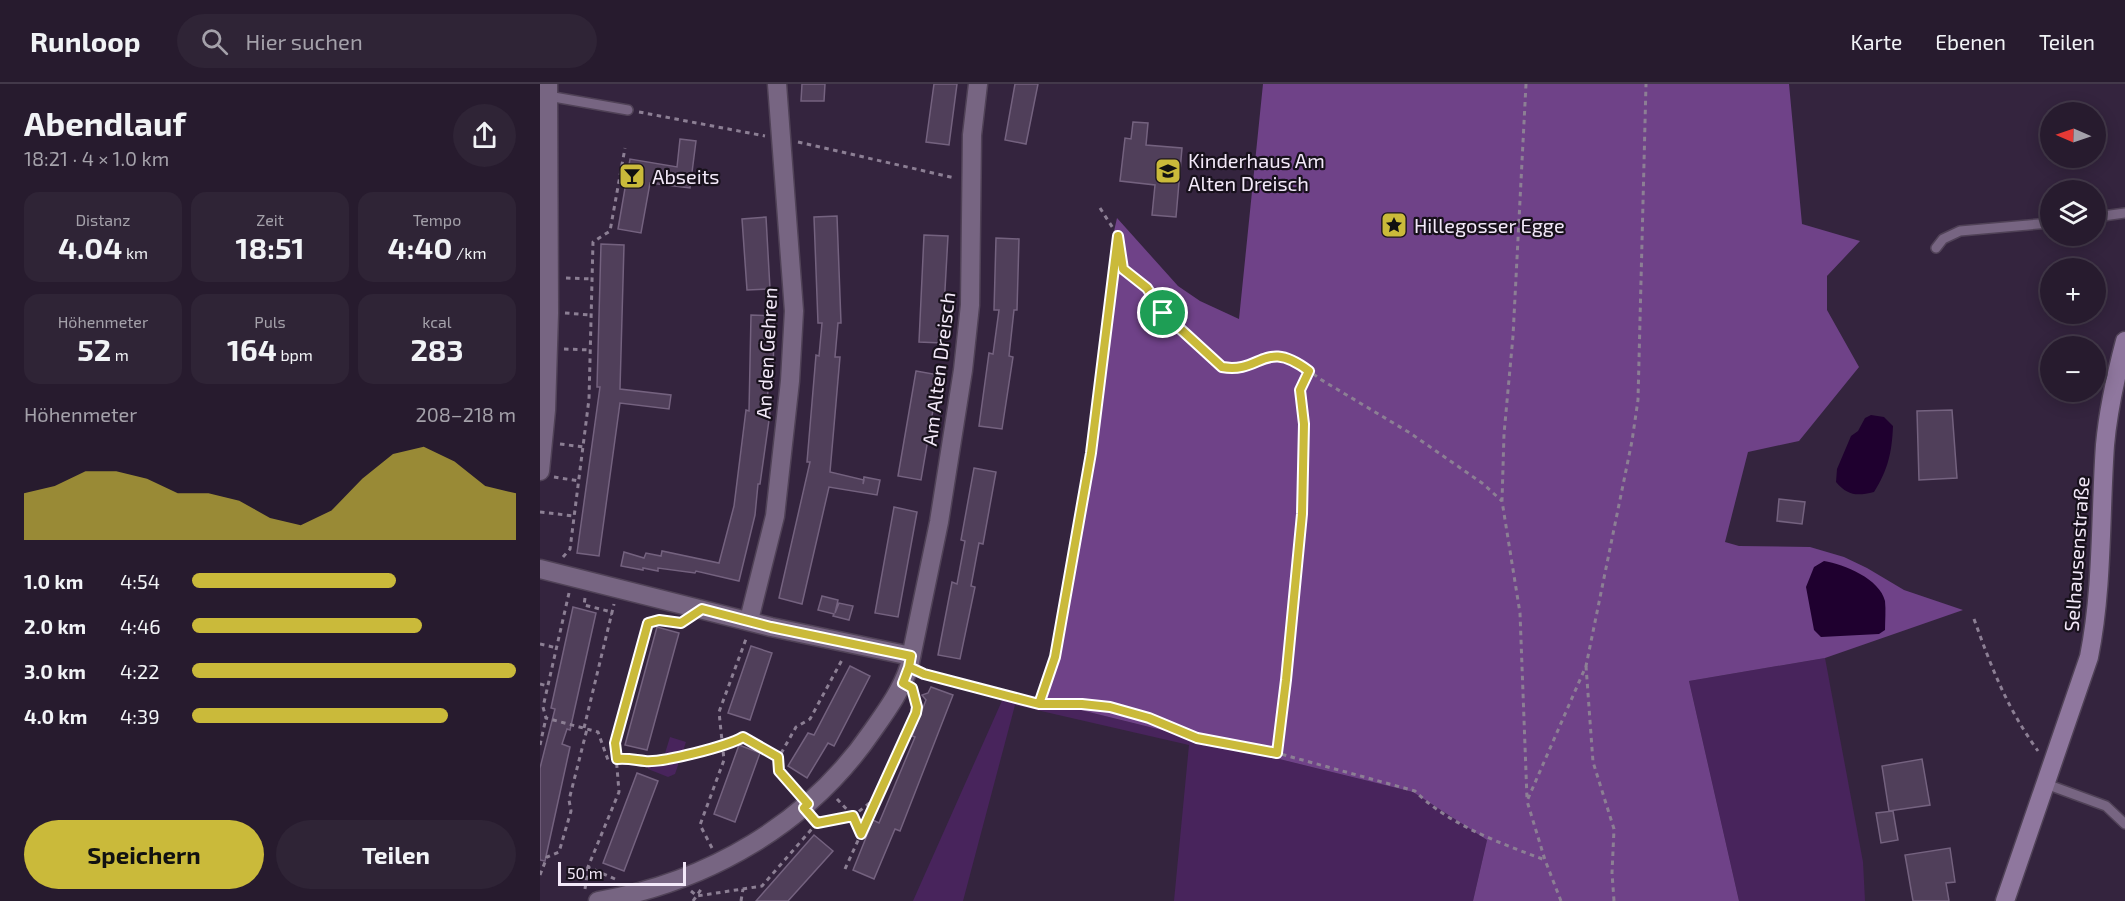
<!DOCTYPE html>
<html lang="de">
<head>
<meta charset="utf-8">
<style>
	:root { --surface:#271b2e; --page:#2f2436; --text:#f1f3f6; --muted:#a4a1aa; --line:#43394a; --accent:#caba3a }
	body { margin:0; font-family:"Exo 2",sans-serif; background:var(--page); color:var(--text); height:100vh; display:flex; flex-direction:column; font-size:22px; white-space:nowrap }
	* { box-sizing:border-box; margin:0 }
	p { font-size:20px; color:var(--muted) }
	.icon { flex:none; width:33px; height:33px; fill:none; stroke:currentColor; stroke-width:2; stroke-linecap:round; stroke-linejoin:round }
	.map { position:relative; flex:1; overflow:hidden }
	.side { display:flex; flex-direction:column; background:var(--surface); width:540px }
	.side>* { flex:none }
	.needle { width:39px; rotate:272deg }
	.fabs { position:absolute; left:1500px; top:18px; display:grid; gap:12px }
	.fabs a { display:grid; place-items:center; width:66px; height:66px; border-radius:50%; background:var(--surface); box-shadow:0 3px 15px #0003,0 0 0 2px var(--line); font-size:30px }
	.scale { position:absolute; left:18px; bottom:15px; width:128px; box-sizing:border-box; padding-left:6px; border:3px solid #f3e9f9; border-top:0; font-size:16px; line-height:21px; white-space:nowrap; color:#f3e9f9; -webkit-text-stroke:4px #18111c; paint-order:stroke }
	.pin { position:absolute; display:grid; place-items:center; width:51px; height:51px; color:#fff; margin:-26px; border:3px solid #fff; border-radius:50%; box-shadow:0 2px 6px #0007 }
	.round { display:grid; place-items:center; flex:none; width:63px; height:63px; border-radius:32px; background:var(--page) }
	.summary { display:flex; align-items:center; justify-content:space-between; height:102px; padding:0 24px }
	h1 { font-size:33px; font-weight:700; line-height:45px }
	.stats { display:grid; grid-template-columns:repeat(3,1fr); gap:9px; height:102px; padding:6px 24px }
	.stats div { display:grid; align-content:center; border-radius:15px; background:var(--page); text-align:center }
	.stats b { font-size:30px; font-weight:700 }
	.stats small { font-size:16px; font-weight:400 }
	.stats p { font-size:16px }
	.chart { height:168px; padding:12px 24px }
	.chart p { display:flex; justify-content:space-between }
	.chart svg { width:100%; height:108px; margin-top:6px; fill:var(--accent); opacity:.7 }
	.primary-button { display:flex; gap:12px; margin-top:auto; padding:12px 24px }
	.primary-button a { flex:1; height:69px; border-radius:36px; background:var(--accent); color:#111; font-size:24px; font-weight:700; line-height:69px; text-align:center }
	.primary-button a+a { background:var(--page); color:var(--text) }
	ul { padding:0 24px; list-style:none; font-size:20px }
	li { display:grid; grid-template-columns:96px 72px 1fr; align-items:center; height:45px }
	li i { height:15px; border-radius:8px; background:var(--accent) }
	header { display:flex; align-items:center; gap:36px; box-sizing:border-box; height:84px; padding:0 30px; background:var(--surface); border-bottom:2px solid var(--line) }
	header strong { font-size:28px }
	nav { display:flex; gap:33px; margin-inline-start:auto; font-size:21px }
	.search { width:420px; height:54px; background:var(--page); display:flex; align-items:center; gap:15px; box-sizing:border-box; padding:0 21px; border-radius:33px; color:var(--muted); font-size:22px }
	main { display:flex; flex:1; min-height:0 }
	.map>svg:first-child { display:block }
	.green { fill:#48245c }
	.forest { fill:#6f4288 }
	.water { fill:#1f002f }
	.building { fill:#503f5a; stroke:#74627f; stroke-width:1.5 }
	.lines { fill:none; stroke-linecap:round; stroke-linejoin:round }
	.lane-casing { stroke:#504257; stroke-width:12 }
	.street-casing { stroke:#504257; stroke-width:21 }
	.secondary-casing { stroke:#504257; stroke-width:21 }
	.path { stroke:#8c7f94; stroke-width:3; stroke-dasharray:4.5 4.5; stroke-linecap:butt }
	.lane { stroke:#776582; stroke-width:9 }
	.street { stroke:#776582; stroke-width:18 }
	.secondary { stroke:#8f779e; stroke-width:18 }
	.route-casing { stroke:#fff; stroke-width:12 }
	.route { stroke:#caba3a; stroke-width:8 }
	.labels { text-anchor:middle; dominant-baseline:central; stroke-width:4.5; stroke-linejoin:round; paint-order:stroke }
	.poi-label { font-size:20px; fill:#f3e9f9; stroke:#18111c; text-anchor:start }
	.street-label { font-size:20px; fill:#f3e9f9; stroke:#18111c }
</style>
</head>
<body>
<header>
<strong>Runloop</strong>
<div class="search"><svg class="icon" aria-label="search" viewBox="0 0 24 24"><circle cx="10" cy="10" r="6"/><path d="M15 15l6 6"/></svg>Hier suchen</div>
<nav><a>Karte</a><a>Ebenen</a><a>Teilen</a></nav>
</header>
<main>
<section class="side">
<div class="summary"><div><h1>Abendlauf</h1><p>18:21 · 4 × 1.0 km</p></div><a class="round"><svg class="icon" aria-label="share" viewBox="0 0 24 24"><path d="M12 15V3M7 8l5-5 5 5M5 13v7h14v-7"/></svg></a></div>
<div class="stats">
<div><p>Distanz</p><b>4.04<small> km</small></b></div>
<div><p>Zeit</p><b>18:51</b></div>
<div><p>Tempo</p><b>4:40<small> /km</small></b></div>
</div>
<div class="stats">
<div><p>Höhenmeter</p><b>52<small> m</small></b></div>
<div><p>Puls</p><b>164<small> bpm</small></b></div>
<div><p>kcal</p><b>283</b></div>
</div>
<div class="chart"><p><span>Höhenmeter</span>208–218 m</p>
<svg viewBox="0 0 160 44" preserveAspectRatio="none"><path d="M0 44V25L10 22L20 16L30 16L40 19L50 25L60 25L70 28L80 35L90 38L100 32L110 19L120 9L130 6L140 12L150 22L160 25V44z"/></svg>
</div>
<ul>
<li><b>1.0 km</b>4:54<i style="width:63%"></i></li>
<li><b>2.0 km</b>4:46<i style="width:71%"></i></li>
<li><b>3.0 km</b>4:22<i style="width:100%"></i></li>
<li><b>4.0 km</b>4:39<i style="width:79%"></i></li>
</ul>
<div class="primary-button"><a>Speichern</a><a>Teilen</a></div>
</section>
<div class="map">
<svg width="1585" height="817" viewBox="0 0 1585 817">
	<rect width="100%" height="100%" fill="#34243e"/>
	<!-- green -->
	<g class="green">
		<path d="M1285 574 1323 778 1325 817H1199L1149 597Z"/>
		<path d="M465 610 496 615 873 708 947 756 933 817H634L649 661 475 621 423 817H373Z"/>
		<path d="M130 653 146 658 135 690 128 693 108 685 107 678 123 676Z"/>
	</g>
	<!-- forest -->
	<path class="forest" d="M723 0H1249L1262 140 1320 157 1287 192V226L1319 283 1259 357 1208 368 1185 458 1199 462 1270 463 1304 473 1327 484 1364 506 1423 526 1285 574 1149 597 1199 817H933L947 756 873 708 496 615 512 567 546 370 572 156 577 134 638 202 660 217 699 235Z"/>
	<!-- water -->
	<g class="water">
		<path d="M1331 331 1344 333 1353 342C1352 368 1348 386 1334 408 1317 412 1308 412 1296 398L1297 385 1311 352 1318 347 1325 334Z"/>
		<path d="M1284 477C1304 480 1340 495 1345 517 1346 526 1345 537 1345 546L1339 550 1281 553 1274 546 1266 503 1274 483Z"/>
	</g>
	<!-- building -->
	<g class="building">
		<path d="M262 0H285L284 17H261Z"/>
		<path d="M394 0H417L409 61 386 58Z"/>
		<path d="M475 0H498L486 60 465 56Z"/>
		<path d="M593 38 608 39 606 61 642 64 636 133 612 131 615 101 580 97 585 54 591 55Z"/>
		<path d="M140 55 156 57 150 104 110 99 101 149 78 145 90 75 137 83Z"/>
		<path d="M297 132 301 239H298L295 273H300L290 388 324 396 323 400 324 393 340 396 337 411 289 403 262 520 239 514 270 378H267L276 271 279 272 282 239H278L274 133Z"/>
		<path d="M226 133 230 205 207 206 202 135Z"/>
		<path d="M384 151 408 152 402 259 379 258Z"/>
		<path d="M456 154 479 155 477 226H474L469 272 473 273 462 345 439 342 449 269 453 270 459 226H454Z"/>
		<path d="M61 160 84 161 80 305 131 311 129 325 80 319 59 472 37 469 60 303H57Z"/>
		<path d="M211 231 234 232 233 303H228L227 329H230L220 400H218L215 431 199 497 156 487 155 489 118 484V487L103 484V486L81 482 84 468 104 474 106 469 121 472 122 467 179 479 194 422 206 326 209 327Z"/>
		<path d="M376 287 399 291 381 396 358 392Z"/>
		<path d="M1412 326 1417 394 1379 396 1377 327Z"/>
		<path d="M434 384 456 388 443 460 439 459 431 502 435 503 420 575 398 571 412 498 417 500 425 457 421 456Z"/>
		<path d="M1239 415 1265 418 1262 440 1237 437Z"/>
		<path d="M354 423 377 428 358 533 335 529Z"/>
		<path d="M282 512 298 516 295 529 299 519 313 522 309 536 293 532 294 530 278 526Z"/>
		<path d="M33 523 56 529 30 646 27 645 22 660 30 663 5 777 0 776V684L15 625 11 624Z"/>
		<path d="M117 543 139 549 107 666 85 661Z"/>
		<path d="M211 562 232 569 210 636 188 629Z"/>
		<path d="M310 582 330 592 294 662 288 659 267 694 248 682 268 649 274 651Z"/>
		<path d="M391 603 413 611 360 747 355 745 334 795 313 786 333 736 339 739 375 653 372 652 386 616 382 611 388 609Z"/>
		<path d="M199 661 220 669 195 738 174 730Z"/>
		<path d="M1382 675 1390 721 1349 727 1342 682Z"/>
		<path d="M97 689 118 697 84 787 63 779Z"/>
		<path d="M1353 727 1358 756 1341 759 1336 729Z"/>
		<path d="M274 751 293 767 248 817H216Z"/>
		<path d="M1410 764 1415 798 1406 799 1409 817H1373L1365 771Z"/>
	</g>
	<g class="lines">
		<!-- lane casing -->
		<g class="lane-casing">
			<g id="lane">
				<path d="M8 12 88 26"/>
				<path d="M1556 133 1585 129"/>
				<path d="M1396 164 1403 155 1420 147 1510 139"/>
				<path d="M1506 700 1566 722 1585 740"/>
			</g>
		</g>
		<!-- street casing -->
		<g class="street-casing">
			<g id="street">
				<path d="M0 387 6 326 9 229 8 0"/>
				<path d="M0 485 231 543 371 572"/>
				<path d="M209 536 235 432 250 297 254 227 237 0"/>
				<path d="M58 817C168 798 269 740 333 646 347 626 361 607 369 583L399 438 423 286 430 221 432 51 438 0"/>
			</g>
		</g>
		<!-- secondary casing -->
		<g class="secondary-casing">
			<path id="secondary" d="M1465 817 1549 573C1563 503 1560 432 1565 361 1568 327 1576 291 1585 257"/>
		</g>
		<!-- path -->
		<g class="path">
			<path d="M986 0 973 252 964 350 962 417 980 529 987 715"/>
			<path d="M99 28 225 52"/>
			<path d="M258 58 415 94"/>
			<path d="M560 124 578 152 583 185 607 204 623 229 682 283 695 285 741 271 755 276 780 295 870 349 942 399 962 417"/>
			<path d="M26 194 52 195"/>
			<path d="M25 229 51 231"/>
			<path d="M24 265 50 266"/>
			<path d="M20 360 44 363"/>
			<path d="M14 393 39 397"/>
			<path d="M0 428 34 432"/>
			<path d="M23 473 30 465 49 315 53 158 70 147 85 64"/>
			<path d="M29 509 3 623 6 634 58 648 68 676 91 673 108 677 183 663 203 653 239 673"/>
			<path d="M45 514 44 521 68 527 72 531"/>
			<path d="M1434 535C1452 585 1467 624 1498 667"/>
			<path d="M0 560 17 564"/>
			<path d="M1046 582 1053 678 1074 745 1072 789 1074 817"/>
			<path d="M384 590 499 620H542L570 623 609 634 657 654 737 669 875 707C909 741 960 759 1005 776"/>
			<path d="M0 600 8 602"/>
			<path d="M499 619 515 573 551 369 577 156"/>
			<path d="M44 644 74 520"/>
			<path d="M0 661 6 634"/>
			<path d="M737 669 746 596 761 430 764 340 760 306 769 287"/>
			<path d="M257 707 239 687V673L256 643 270 635 303 574"/>
			<path d="M297 715 313 732 321 751"/>
			<path d="M276 738 313 732 336 714"/>
			<path d="M172 764 160 741 184 676 179 628 206 555"/>
			<path d="M305 785 376 629 375 614"/>
			<path d="M0 791 7 773 19 768 31 727 29 716 47 645"/>
			<path d="M75 795 48 783 79 708 75 659 108 539 119 536 140 539"/>
			<path d="M45 805 48 783"/>
			<path d="M151 807 157 812 222 802 277 739"/>
			<path d="M153 817 162 804"/>
			<path d="M201 817 203 805"/>
			<path d="M1021 817 1005 776 987 717 1046 582 1092 357 1098 316 1106 0"/>
		</g>
		<!-- lane -->
		<use href="#lane" class="lane"/>
		<!-- street -->
		<use href="#street" class="street"/>
		<!-- secondary -->
		<use href="#secondary" class="secondary"/>
	</g>
	<g class="lines">
		<!-- route casing -->
		<g class="route-casing">
			<path id="route" d="M623 229 607 204 583 185 578 152 551 369 515 573 499 620 384 590 369 583 371 572 231 543 162 525 141 539 119 536 108 539 75 659 77 675C88 674 95 676 105 677 122 679 188 662 203 653L238 673 239 687 268 720 264 724 277 739 313 732 321 750 376 629 377 623 372 604 363 599 369 583 384 590 499 620H542L570 623 609 634 657 654 737 669 746 596 762 430 764 340 760 306 769 287C724 253 722 290 682 283L623 229"/>
		</g>
		<!-- route -->
		<use href="#route" class="route"/>
	</g>
	<!-- icons -->
	<defs>
		<g id="school-square" transform="scale(1.35)"><rect x="-9" y="-9" width="18" height="18" rx="4" fill="#caba3a" stroke="#18111c"/><path d="M0-5L7-2L0 1L-7-2ZM-4 1L0 2.5L4 1V4Q0 6-4 4Z" fill="#111"/></g>
		<g id="bar-square" transform="scale(1.35)"><rect x="-9" y="-9" width="18" height="18" rx="4" fill="#caba3a" stroke="#18111c"/><path d="M-6-5H6L.8 .8V4.5H3.5V6h-7V4.5H-.8V.8Z" fill="#111"/></g>
		<g id="sight-square" transform="scale(1.35)"><rect x="-9" y="-9" width="18" height="18" rx="4" fill="#caba3a" stroke="#18111c"/><path d="M0-6L1.8-2.2L6-1.7L2.9 1.2L3.7 5.4L0 3.3L-3.7 5.4L-2.9 1.2L-6-1.7L-1.8-2.2Z" fill="#111"/></g>
	</defs>
	<g fill-rule="evenodd">
		<use href="#school-square" x="628" y="87"/>
		<use href="#bar-square" x="92" y="92"/>
		<use href="#sight-square" x="854" y="141"/>
	</g>
	<g class="labels">
		<!-- poi labels -->
		<g class="poi-label">
			<text x="648" y="76">Kinderhaus Am<tspan x="648" dy="23">Alten Dreisch</tspan></text>
			<text x="112" y="92">Abseits</text>
			<text x="874" y="141">Hillegosser Egge</text>
		</g>
		<!-- street labels -->
		<g class="street-label">
			<text transform="translate(226 269) rotate(-87)">An den Gehren</text>
			<text transform="translate(398 285) rotate(-83)">Am Alten Dreisch</text>
			<text transform="translate(1536 470) rotate(-86)">Selhausenstraße</text>
		</g>
	</g>
</svg>
<div class="fabs">
<a><svg class="needle" viewBox="-14 -14 28 28"><path d="M0-13l5 13h-10z" fill="#e53935"/><path d="M0 13l5-13h-10z" fill="#a4a1aa"/></svg></a>
<a><svg class="icon" aria-label="layers" viewBox="0 0 24 24"><path d="M12 4l9 5-9 5-9-5zM3 14l9 5 9-5"/></svg></a>
<a>+</a>
<a>−</a>
</div>
<div class="scale">50 m</div>
<div class="pin" style="left:623px;top:229px;background:#1e9e55"><svg class="icon" aria-label="arrive" viewBox="0 0 24 24"><path d="M6 21V4h12l-3 4 3 4H6"/></svg></div>
</div>
</main>
</body>
</html>
